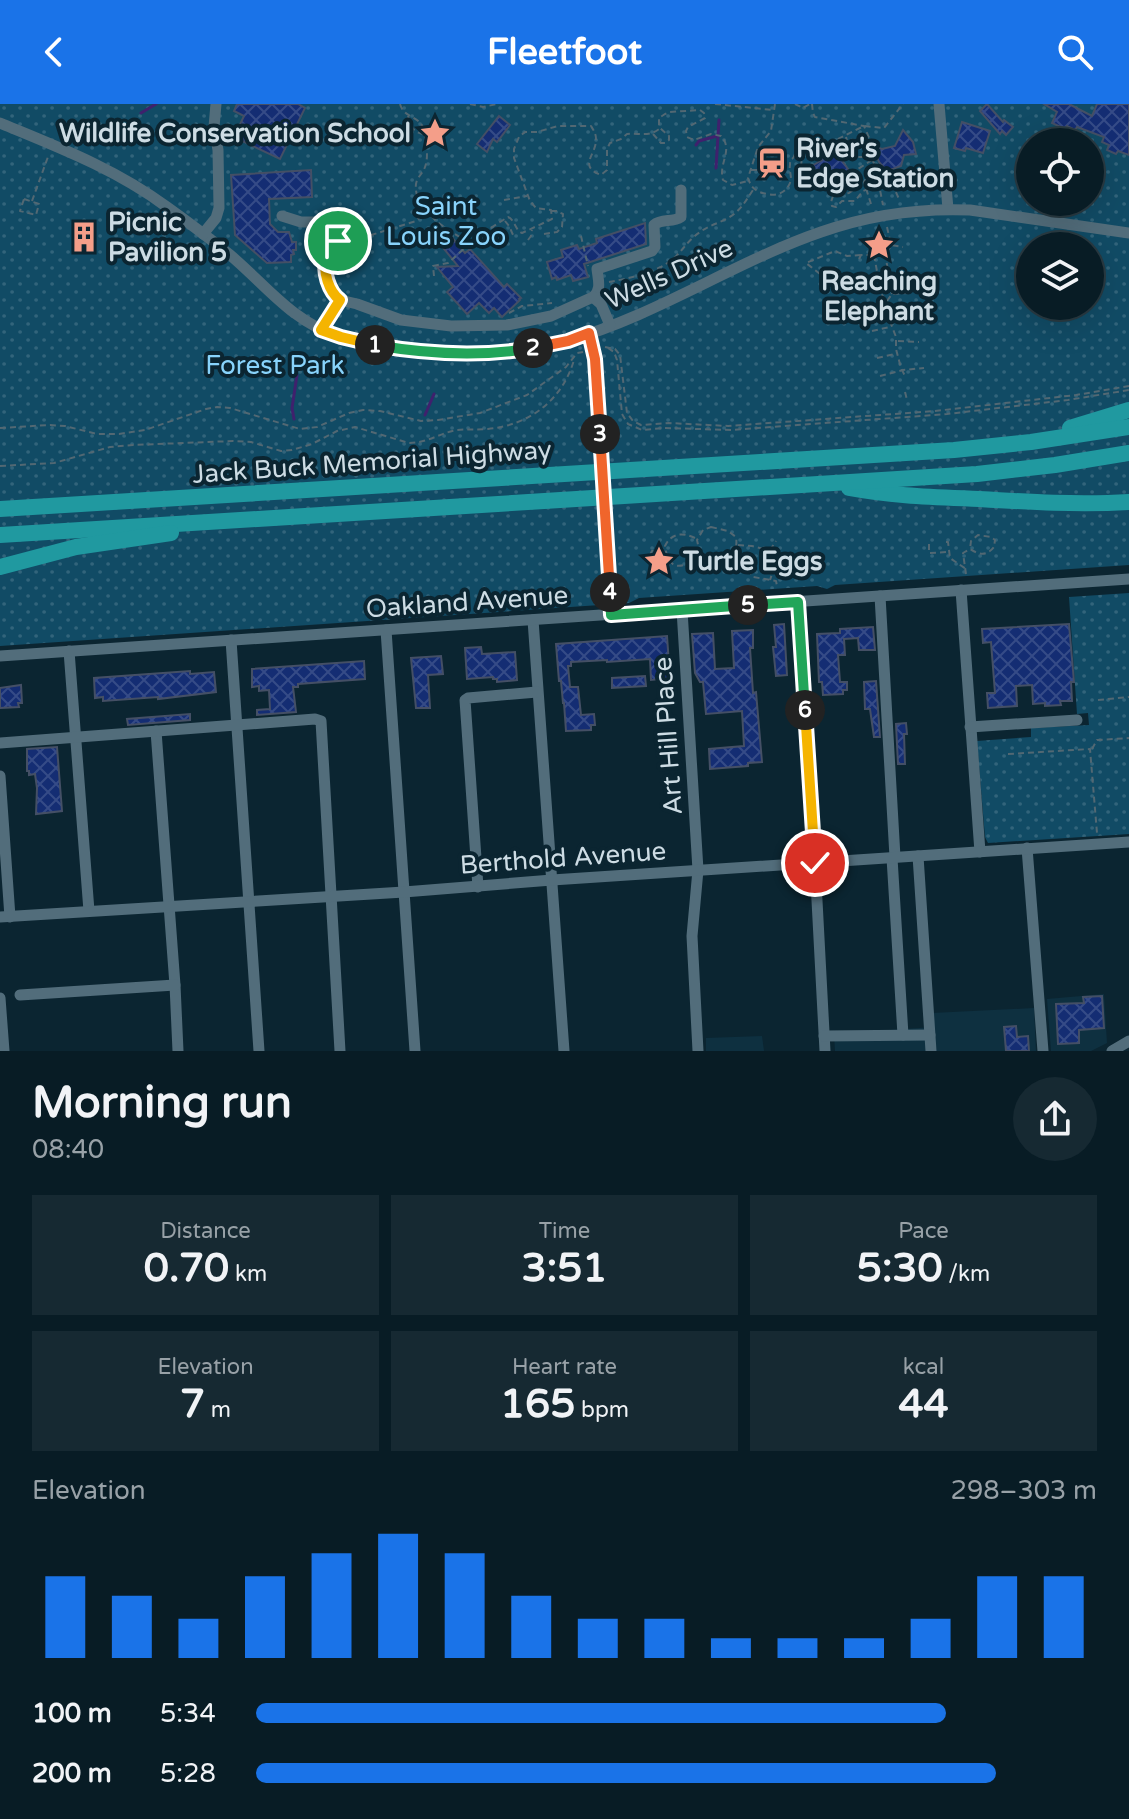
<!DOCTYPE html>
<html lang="en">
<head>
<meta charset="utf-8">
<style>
	:root { --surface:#081c25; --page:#162932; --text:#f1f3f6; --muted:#98a1a7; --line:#293a42; --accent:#1a73e8 }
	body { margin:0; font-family:"Varela Round",sans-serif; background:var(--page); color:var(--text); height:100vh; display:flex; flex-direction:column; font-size:30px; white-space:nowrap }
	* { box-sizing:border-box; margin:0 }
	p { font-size:26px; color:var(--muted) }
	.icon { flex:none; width:44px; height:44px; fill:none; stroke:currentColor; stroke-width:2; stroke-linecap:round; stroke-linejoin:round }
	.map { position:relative; height:947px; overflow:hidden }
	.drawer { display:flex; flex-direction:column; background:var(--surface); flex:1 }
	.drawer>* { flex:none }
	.fabs { position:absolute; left:1016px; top:24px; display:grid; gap:16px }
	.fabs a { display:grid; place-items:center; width:88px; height:88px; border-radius:50%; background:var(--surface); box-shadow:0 8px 32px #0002,0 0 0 2px var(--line); font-size:40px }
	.pin { position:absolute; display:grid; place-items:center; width:68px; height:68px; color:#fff; margin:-34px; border:4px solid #fff; border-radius:50%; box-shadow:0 2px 8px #0007 }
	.km { position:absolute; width:40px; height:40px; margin:-20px; border-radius:50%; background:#222; color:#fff; font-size:22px; line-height:40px; text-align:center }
	.round { display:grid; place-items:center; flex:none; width:84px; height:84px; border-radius:42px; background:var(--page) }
	.head { display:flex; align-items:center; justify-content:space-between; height:136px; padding:0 32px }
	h1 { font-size:44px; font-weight:700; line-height:60px }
	.metrics { display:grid; grid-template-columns:repeat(3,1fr); gap:12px; height:136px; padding:8px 32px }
	.metrics div { display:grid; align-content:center; border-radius:0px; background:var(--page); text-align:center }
	.metrics b { font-size:40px; font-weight:700 }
	.metrics small { font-size:22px; font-weight:400 }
	.metrics p { font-size:22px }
	.chart { height:224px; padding:16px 32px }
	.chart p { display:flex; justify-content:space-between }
	.chart svg { width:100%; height:144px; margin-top:8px; stroke:var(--accent); stroke-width:6 }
	ul { padding:0 32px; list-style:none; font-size:26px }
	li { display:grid; grid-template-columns:128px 96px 1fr; align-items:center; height:60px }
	li i { height:20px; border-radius:10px; background:var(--accent) }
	header { display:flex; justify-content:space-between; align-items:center; height:104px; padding:0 32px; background:var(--accent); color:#fff; font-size:36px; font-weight:700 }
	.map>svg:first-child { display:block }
	.built { fill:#0e3040 }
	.park { fill:url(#park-dots); fill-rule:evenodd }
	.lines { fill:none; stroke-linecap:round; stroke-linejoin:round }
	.stream { stroke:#3f216d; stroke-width:3 }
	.building { fill:url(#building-cross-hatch); stroke:#444f65; stroke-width:2 }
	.path { stroke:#526873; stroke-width:2; stroke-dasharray:6 4; stroke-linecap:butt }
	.minor { stroke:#526d7b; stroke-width:11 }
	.highway { stroke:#2099a0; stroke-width:16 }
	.split-1-casing { stroke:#fff; stroke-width:16 }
	.split-2-casing { stroke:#fff; stroke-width:16 }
	.split-3-casing { stroke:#fff; stroke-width:16 }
	.split-4-casing { stroke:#fff; stroke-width:16 }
	.split-5-casing { stroke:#fff; stroke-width:16 }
	.split-6-casing { stroke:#fff; stroke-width:16 }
	.split-7-casing { stroke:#fff; stroke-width:16 }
	.split-1 { stroke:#f5b400; stroke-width:10 }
	.split-2 { stroke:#22a559; stroke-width:10 }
	.split-3 { stroke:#f0652b; stroke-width:10 }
	.split-4 { stroke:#f0652b; stroke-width:10 }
	.split-5 { stroke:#22a559; stroke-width:10 }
	.split-6 { stroke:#22a559; stroke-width:10 }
	.split-7 { stroke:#f5b400; stroke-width:10 }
	.labels { text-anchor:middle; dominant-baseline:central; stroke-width:8; stroke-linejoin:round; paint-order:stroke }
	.poi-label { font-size:26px; font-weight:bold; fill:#cddce4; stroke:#0b2531; text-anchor:start }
	.park-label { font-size:26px; fill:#88d3fb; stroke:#0b2531 }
	.street-label { font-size:26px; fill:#cddce4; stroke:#0b2531 }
</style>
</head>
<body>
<header><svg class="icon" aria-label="back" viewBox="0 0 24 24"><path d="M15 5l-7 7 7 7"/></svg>Fleetfoot<svg class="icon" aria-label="search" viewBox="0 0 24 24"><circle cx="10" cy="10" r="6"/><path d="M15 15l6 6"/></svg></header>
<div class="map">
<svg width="1129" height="947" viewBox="0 0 1129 947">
	<defs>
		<pattern id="park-dots" width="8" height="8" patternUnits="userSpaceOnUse" patternTransform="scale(2)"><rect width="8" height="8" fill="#114b65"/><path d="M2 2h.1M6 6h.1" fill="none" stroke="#32647b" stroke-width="1.8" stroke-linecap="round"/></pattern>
		<pattern id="building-cross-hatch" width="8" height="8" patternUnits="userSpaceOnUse" patternTransform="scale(2)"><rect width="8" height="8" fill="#142d73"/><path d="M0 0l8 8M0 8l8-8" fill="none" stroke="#354b87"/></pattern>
	</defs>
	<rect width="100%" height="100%" fill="#0b2531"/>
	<!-- built -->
	<g class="built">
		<path d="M1104 890 1107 939 1091 947H1051L1047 895Z"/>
		<path d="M1034 904 1036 947H835L834 930 933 923 932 909Z"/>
		<path d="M762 932 764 947H706V934Z"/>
	</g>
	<!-- park -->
	<g class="park">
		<path d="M0 0H1129V461L835 481 827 485 817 482 639 494 629 499 0 542ZM1030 38H1090V98H1030ZM1030 142H1090V202H1030Z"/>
		<path d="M1129 489V730L988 739 985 733 977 637 1031 633V624L1089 621 1088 609 1077 610 1069 493Z"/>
	</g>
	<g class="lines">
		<!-- stream -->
		<g class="stream">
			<path d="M141 9 156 0"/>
			<path d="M696 41 699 37 717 32"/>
			<path d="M716 64 719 16"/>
			<path d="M425 311 434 290"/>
			<path d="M294 315 292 304 297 271"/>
		</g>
	</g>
	<!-- building -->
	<g class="building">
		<path d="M237 0H298L305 4 280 55 234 33 244 12 234 7Z"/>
		<path d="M987 0 1003 18 1004 16 1013 23 1006 31 1002 27 1000 30 980 7Z"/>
		<path d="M1044 0H1069L1092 12 1097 0H1129V51L1118 47 1116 50 1107 46 1109 41 1102 38 1104 33 1077 23 1075 26 1067 22 1065 25 1052 19 1057 8Z"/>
		<path d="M499 12 510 21 497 38 493 35 487 48 477 40Z"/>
		<path d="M962 18 990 27 983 49 966 44 965 47 954 44Z"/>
		<path d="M903 26 913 38 916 50 904 51 901 62 890 66 885 65 879 58 873 42 882 45 895 42Z"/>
		<path d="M839 43 846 45 845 54 843 58 848 65 849 73 831 87 812 79 803 67 822 56 819 48Z"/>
		<path d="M311 66 312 93 269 95 270 120 278 128H289L292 138H296V146H293L294 150 291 151V158L267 159 235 131 231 71Z"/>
		<path d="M645 119 646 140 584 160 588 173 573 177 571 171 557 176 556 173 552 175 547 158 563 153 561 146 577 141 579 145 597 139 596 135Z"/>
		<path d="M450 131 465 149 470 145 504 183 507 180 521 194 519 195 520 196 502 213 494 204 489 209 479 199 467 210 447 188 453 183 437 163 458 162 440 140Z"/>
		<path d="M784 520 787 571 776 572 773 543H776L774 521Z"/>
		<path d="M1069 520 1074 578H1071L1072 597H1060L1061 601 1045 602V599L1033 600 1032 581 1016 582 1017 602 988 604 987 589H995L991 538 983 539 982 525Z"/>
		<path d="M873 523 875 546H859L858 534 844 535 845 551H838L840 578H847V586H843V590L823 591 822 578H819L817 530 840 529V525Z"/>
		<path d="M753 526V544H750L753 589 756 588 762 658 748 659V662L710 665 709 645 744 642 742 607 706 610 703 578H700L695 569 692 530 713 529 715 565 734 564 732 527Z"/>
		<path d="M667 532 670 574 651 576 650 555 607 558V556L571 558V562H568L570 583H578L581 611 594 610 595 621H591V626L566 627 564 599H563L561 577H559L556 540Z"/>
		<path d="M481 543 482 550 515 548 517 576 497 578V575H493V573L467 575 465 544Z"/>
		<path d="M441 552 443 570 428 571 430 604H416L411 554Z"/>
		<path d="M364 557 365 575 298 580V583H293L296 608 257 611V606L270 605 269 586 259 587V582L252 583V565Z"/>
		<path d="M190 567V570L214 568 216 588 158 595V593L103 597V593L95 594 94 574Z"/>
		<path d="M645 572 646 582 612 584V574Z"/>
		<path d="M876 577 880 633H874L870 605H865L864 578Z"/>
		<path d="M21 581 22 599H18L19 603 0 604V584Z"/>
		<path d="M190 610V616L128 621 127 615Z"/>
		<path d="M906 619 907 630H904L905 660H898L896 620Z"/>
		<path d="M57 643 62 707 36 710 37 684 35 670 29 671V667H27V645Z"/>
		<path d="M1102 892 1104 924 1079 926V939L1058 940 1056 900 1084 899 1083 893Z"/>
		<path d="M1016 922 1017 933 1028 932 1029 947H1006L1004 923Z"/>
	</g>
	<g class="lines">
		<!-- path -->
		<g class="path">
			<path d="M400 0C404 15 420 11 424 26 426 36 429 53 425 63 423 69 417 73 416 80 413 104 444 124 463 135L478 132 508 113C515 116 515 126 522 129L552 115 551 106 536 104 530 97 514 54V45L519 33 525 28H537L558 22H591C594 27 596 30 596 35 597 50 577 62 601 71L607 66V45L610 39 621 35 627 30C639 29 649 33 659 25V14L665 10 670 8 700 6 704 9 705 14 688 23 686 27 687 33 694 36 711 30 721 32C734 46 718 59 723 76L732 81 748 77"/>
			<path d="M470 0 483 3 497 0"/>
			<path d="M715 0 773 6"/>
			<path d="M775 0 771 27 758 43 748 74C751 84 756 88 767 90 778 93 789 87 791 75 791 70 789 66 790 61 790 51 792 59 795 50 796 46 796 42 798 38L814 43 836 36 864 22 884 24 903 0"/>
			<path d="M795 0 803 4 810 0"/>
			<path d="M812 0 813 9 815 13 864 22 873 43"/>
			<path d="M408 12C410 22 413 28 423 30"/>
			<path d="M653 30 661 39H665L669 36V32L660 24"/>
			<path d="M846 33 849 44"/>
			<path d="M850 49 854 53H871"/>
			<path d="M872 56 855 67 853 86 849 89 833 92 831 98 832 102 836 103 842 97H855L863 87 876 82 880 86 883 101"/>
			<path d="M879 65 888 70 899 95"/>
			<path d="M751 66H762L767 50 758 46"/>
			<path d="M807 82C802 63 797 63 807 43"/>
			<path d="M24 95 39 100 36 111 20 107Z"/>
			<path d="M504 96 527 92"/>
			<path d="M32 97 49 50"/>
			<path d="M871 100 864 78 869 69 878 65 872 56V48"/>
			<path d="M424 101 429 95 434 97 437 106 435 113"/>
			<path d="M505 117 509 122 514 133"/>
			<path d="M362 121 367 130"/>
			<path d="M887 123 891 141 903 143"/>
			<path d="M433 125 443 122"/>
			<path d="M544 130 557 128 562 123 563 110 557 107H552"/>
			<path d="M581 132 588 162"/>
			<path d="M351 135 368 132 416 117 420 113 423 106"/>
			<path d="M528 136 531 132 532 126"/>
			<path d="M885 149 892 190"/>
			<path d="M874 151 881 189 893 209 891 220 896 233V245L901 264 906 274"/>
			<path d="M859 155 861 151C873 151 887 153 891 141"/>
			<path d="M820 170 806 159 835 147 847 152 861 151"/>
			<path d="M434 172 433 162 448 159 467 142V136"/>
			<path d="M609 178C630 174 657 169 674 154 684 145 687 137 700 128 711 120 724 118 734 110 742 104 747 95 753 86"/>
			<path d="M887 197 892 190 910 189"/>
			<path d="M868 206 886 202"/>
			<path d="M509 209 522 202 552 199"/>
			<path d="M894 213 914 210"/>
			<path d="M872 227 890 223"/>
			<path d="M898 237 919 238"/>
			<path d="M605 243 615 245 620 251 627 309 633 317 641 321 669 319 728 322 935 307 1076 291 1129 282"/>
			<path d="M608 244 614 248 617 256 622 310 628 320 642 326 665 324 731 326 947 310 1068 296 1129 286"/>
			<path d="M877 254 895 250"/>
			<path d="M880 272 903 266 924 264"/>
			<path d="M905 288 907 296"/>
			<path d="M0 324 50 321 65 322 97 330H119L145 326 206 305 217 303 230 304 300 325 317 323 349 309 363 306 380 307 421 317 438 316 480 309 527 291 566 263 577 249 583 248"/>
			<path d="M0 362 54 359 110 343 133 341 233 337 251 338 281 347 292 346 312 340 337 327 355 323 409 339C427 339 440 329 457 326 467 325 477 326 488 325 529 321 562 297 574 256"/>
			<path d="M711 423 728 427 736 433C740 456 716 461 700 450L697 436 703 426Z"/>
			<path d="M695 434C683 428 671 429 665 442 669 470 683 463 702 453"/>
			<path d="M946 438H948L950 454 966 465"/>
			<path d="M929 440V449L948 448"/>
			<path d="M738 441 752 442 772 447 774 464 770 476"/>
			<path d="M770 446 776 437"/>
			<path d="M735 450 744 459 753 473 776 477 777 482"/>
			<path d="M650 451 652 447 664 444"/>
			<path d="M966 470 963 449 970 445C979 451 987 452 994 443L995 436 991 433 978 431 971 437 970 445"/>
			<path d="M1098 596 1129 593"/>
			<path d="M1092 645 1097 636 1129 634"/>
			<path d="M1008 650 1090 645 1097 729"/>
		</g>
		<!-- minor -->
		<g class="minor">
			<path d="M939 0 948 105"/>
			<path d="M0 19C58 43 116 65 167 103 188 118 209 134 229 150 267 182 290 216 339 233 368 242 398 245 428 247 475 251 521 250 566 237 656 212 734 158 821 128 869 111 920 104 970 106L1129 129"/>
			<path d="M282 112 301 118H330L338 135 327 154 325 160 330 183 334 191 340 196 357 200 401 216 451 222 507 221 551 212 593 193C602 186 598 175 597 165L652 147 655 143 654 121C662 114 672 119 681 113V86"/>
			<path d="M203 130 216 114 219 104 218 46 214 23 216 0"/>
			<path d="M593 193 601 200 610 221"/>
			<path d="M321 226 340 196"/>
			<path d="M589 229 593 245 596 267 611 511"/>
			<path d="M961 486 980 748"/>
			<path d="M880 492 895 753"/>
			<path d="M798 498 815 759 825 947"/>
			<path d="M682 506 698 766 692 832 698 947"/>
			<path d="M533 516 564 947"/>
			<path d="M386 526 415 947"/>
			<path d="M231 536 259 947"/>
			<path d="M69 547 89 807"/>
			<path d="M0 552 1129 475"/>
			<path d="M970 623 1077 616"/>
			<path d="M156 627 175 881 178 947"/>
			<path d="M0 639 315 615 321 617 340 947"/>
			<path d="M0 672 10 813"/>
			<path d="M1027 744 1043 947"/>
			<path d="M918 752 931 947"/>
			<path d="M892 754 903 931"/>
			<path d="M478 783 465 596 468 594 537 588"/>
			<path d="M0 813 404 788 552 776 1129 738"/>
			<path d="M20 891 175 881"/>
			<path d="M0 894 4 947"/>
			<path d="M824 932 930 931"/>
			<path d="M1112 947 1129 937"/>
		</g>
		<!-- highway -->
		<g class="highway">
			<path d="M1070 324 1129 306"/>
			<path d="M849 384C892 392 935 393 979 395 1029 398 1079 401 1129 398"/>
			<path d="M0 405 954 346 1031 338 1129 323"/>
			<path d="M0 431 977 370 1055 361 1129 349"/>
			<path d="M0 463 76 443 171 429"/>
		</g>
	</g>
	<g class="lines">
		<!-- split-1 casing -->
		<g class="split-1-casing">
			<path id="split-1" d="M338 137C334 143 329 148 327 154 322 167 329 188 340 196L321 226 341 233 375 241"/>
		</g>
		<!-- split-2 casing -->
		<g class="split-2-casing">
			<path id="split-2" d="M375 241C427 250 481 253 533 244"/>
		</g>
		<!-- split-3 casing -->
		<g class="split-3-casing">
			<path id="split-3" d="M533 244 568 237 589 229 595 255 600 330"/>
		</g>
		<!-- split-4 casing -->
		<g class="split-4-casing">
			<path id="split-4" d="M600 330 610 488"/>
		</g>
		<!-- split-5 casing -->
		<g class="split-5-casing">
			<path id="split-5" d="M610 488 611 511 748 501"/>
		</g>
		<!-- split-6 casing -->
		<g class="split-6-casing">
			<path id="split-6" d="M748 501 798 498 805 606"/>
		</g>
		<!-- split-7 casing -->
		<g class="split-7-casing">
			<path id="split-7" d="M805 606 815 759"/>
		</g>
		<!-- split-1 -->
		<use href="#split-1" class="split-1"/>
		<!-- split-2 -->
		<use href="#split-2" class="split-2"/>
		<!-- split-3 -->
		<use href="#split-3" class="split-3"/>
		<!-- split-4 -->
		<use href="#split-4" class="split-4"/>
		<!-- split-5 -->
		<use href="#split-5" class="split-5"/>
		<!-- split-6 -->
		<use href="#split-6" class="split-6"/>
		<!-- split-7 -->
		<use href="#split-7" class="split-7"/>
	</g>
	<!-- icons -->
	<defs>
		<g id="sight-bare" transform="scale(2.4)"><path d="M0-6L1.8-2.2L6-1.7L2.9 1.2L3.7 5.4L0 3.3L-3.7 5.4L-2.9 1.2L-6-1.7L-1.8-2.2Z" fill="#f49e89" stroke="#0b2531" stroke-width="2.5" paint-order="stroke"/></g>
		<g id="station-bare" transform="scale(2.4)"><path d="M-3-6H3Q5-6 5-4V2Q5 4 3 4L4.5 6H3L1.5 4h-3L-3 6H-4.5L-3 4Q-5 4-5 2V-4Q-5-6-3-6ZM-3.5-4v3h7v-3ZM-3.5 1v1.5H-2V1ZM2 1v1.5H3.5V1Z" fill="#f49e89" stroke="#0b2531" stroke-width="2.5" paint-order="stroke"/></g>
		<g id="building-bare" transform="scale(2.4)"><path d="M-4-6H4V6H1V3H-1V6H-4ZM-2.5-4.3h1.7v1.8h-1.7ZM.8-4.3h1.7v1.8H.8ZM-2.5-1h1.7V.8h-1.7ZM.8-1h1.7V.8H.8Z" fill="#f49e89" stroke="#0b2531" stroke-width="2.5" paint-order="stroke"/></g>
	</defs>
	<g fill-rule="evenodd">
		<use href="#sight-bare" x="435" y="29"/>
		<use href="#station-bare" x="772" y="59"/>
		<use href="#building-bare" x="84" y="133"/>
		<use href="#sight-bare" x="879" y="141"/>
		<use href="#sight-bare" x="659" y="457"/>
	</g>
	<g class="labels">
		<!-- poi labels -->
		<g class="poi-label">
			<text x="411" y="29" text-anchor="end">Wildlife Conservation School</text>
			<text x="796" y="44">River's<tspan x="796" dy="30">Edge Station</tspan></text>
			<text x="108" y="118">Picnic<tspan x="108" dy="30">Pavilion 5</tspan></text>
			<text x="879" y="177" text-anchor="middle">Reaching<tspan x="879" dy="30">Elephant</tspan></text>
			<text x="683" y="457">Turtle Eggs</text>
		</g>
		<!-- park labels -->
		<g class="park-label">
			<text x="446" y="102">Saint<tspan x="446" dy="30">Louis Zoo</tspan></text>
			<text x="275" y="261">Forest Park</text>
		</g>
		<!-- street labels -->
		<g class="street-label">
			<text transform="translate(669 170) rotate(-24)">Wells Drive</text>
			<text transform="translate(372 358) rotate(-4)">Jack Buck Memorial Highway</text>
			<text transform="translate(467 498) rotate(-4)">Oakland Avenue</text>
			<text transform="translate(668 632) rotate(-94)">Art Hill Place</text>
			<text transform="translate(563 754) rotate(-4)">Berthold Avenue</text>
		</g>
	</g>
</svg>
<div class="fabs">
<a><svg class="icon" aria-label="locate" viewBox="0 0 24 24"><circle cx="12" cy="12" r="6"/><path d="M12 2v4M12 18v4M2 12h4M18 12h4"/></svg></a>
<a><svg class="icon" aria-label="layers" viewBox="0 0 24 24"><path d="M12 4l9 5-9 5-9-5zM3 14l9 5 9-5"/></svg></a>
</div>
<div class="pin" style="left:338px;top:137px;background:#1e9e55"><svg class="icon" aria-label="arrive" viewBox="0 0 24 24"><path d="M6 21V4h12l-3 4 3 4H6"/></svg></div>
<div class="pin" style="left:815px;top:759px;background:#d93025"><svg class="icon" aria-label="check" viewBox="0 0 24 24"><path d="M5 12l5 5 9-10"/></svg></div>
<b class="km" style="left:375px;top:241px">1</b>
<b class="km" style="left:533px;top:244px">2</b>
<b class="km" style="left:600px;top:330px">3</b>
<b class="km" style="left:610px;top:488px">4</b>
<b class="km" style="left:748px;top:501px">5</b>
<b class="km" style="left:805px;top:606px">6</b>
</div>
<section class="drawer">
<div class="head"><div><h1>Morning run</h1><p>08:40</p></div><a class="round"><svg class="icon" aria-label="share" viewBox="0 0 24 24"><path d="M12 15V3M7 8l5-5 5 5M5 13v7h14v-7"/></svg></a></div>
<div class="metrics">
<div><p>Distance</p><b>0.70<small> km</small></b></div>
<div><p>Time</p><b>3:51</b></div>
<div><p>Pace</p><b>5:30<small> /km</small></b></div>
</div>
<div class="metrics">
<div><p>Elevation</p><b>7<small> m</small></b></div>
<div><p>Heart rate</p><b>165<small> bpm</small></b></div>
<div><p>kcal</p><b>44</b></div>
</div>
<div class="chart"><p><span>Elevation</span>298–303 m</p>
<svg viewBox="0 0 160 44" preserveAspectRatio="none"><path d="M5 44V19M15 44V25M25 44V32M35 44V19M45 44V12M55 44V6M65 44V12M75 44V25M85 44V32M95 44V32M105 44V38M115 44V38M125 44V38M135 44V32M145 44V19M155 44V19"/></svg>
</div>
<ul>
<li><b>100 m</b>5:34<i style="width:82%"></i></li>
<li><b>200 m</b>5:28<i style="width:88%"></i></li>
</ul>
</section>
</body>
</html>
